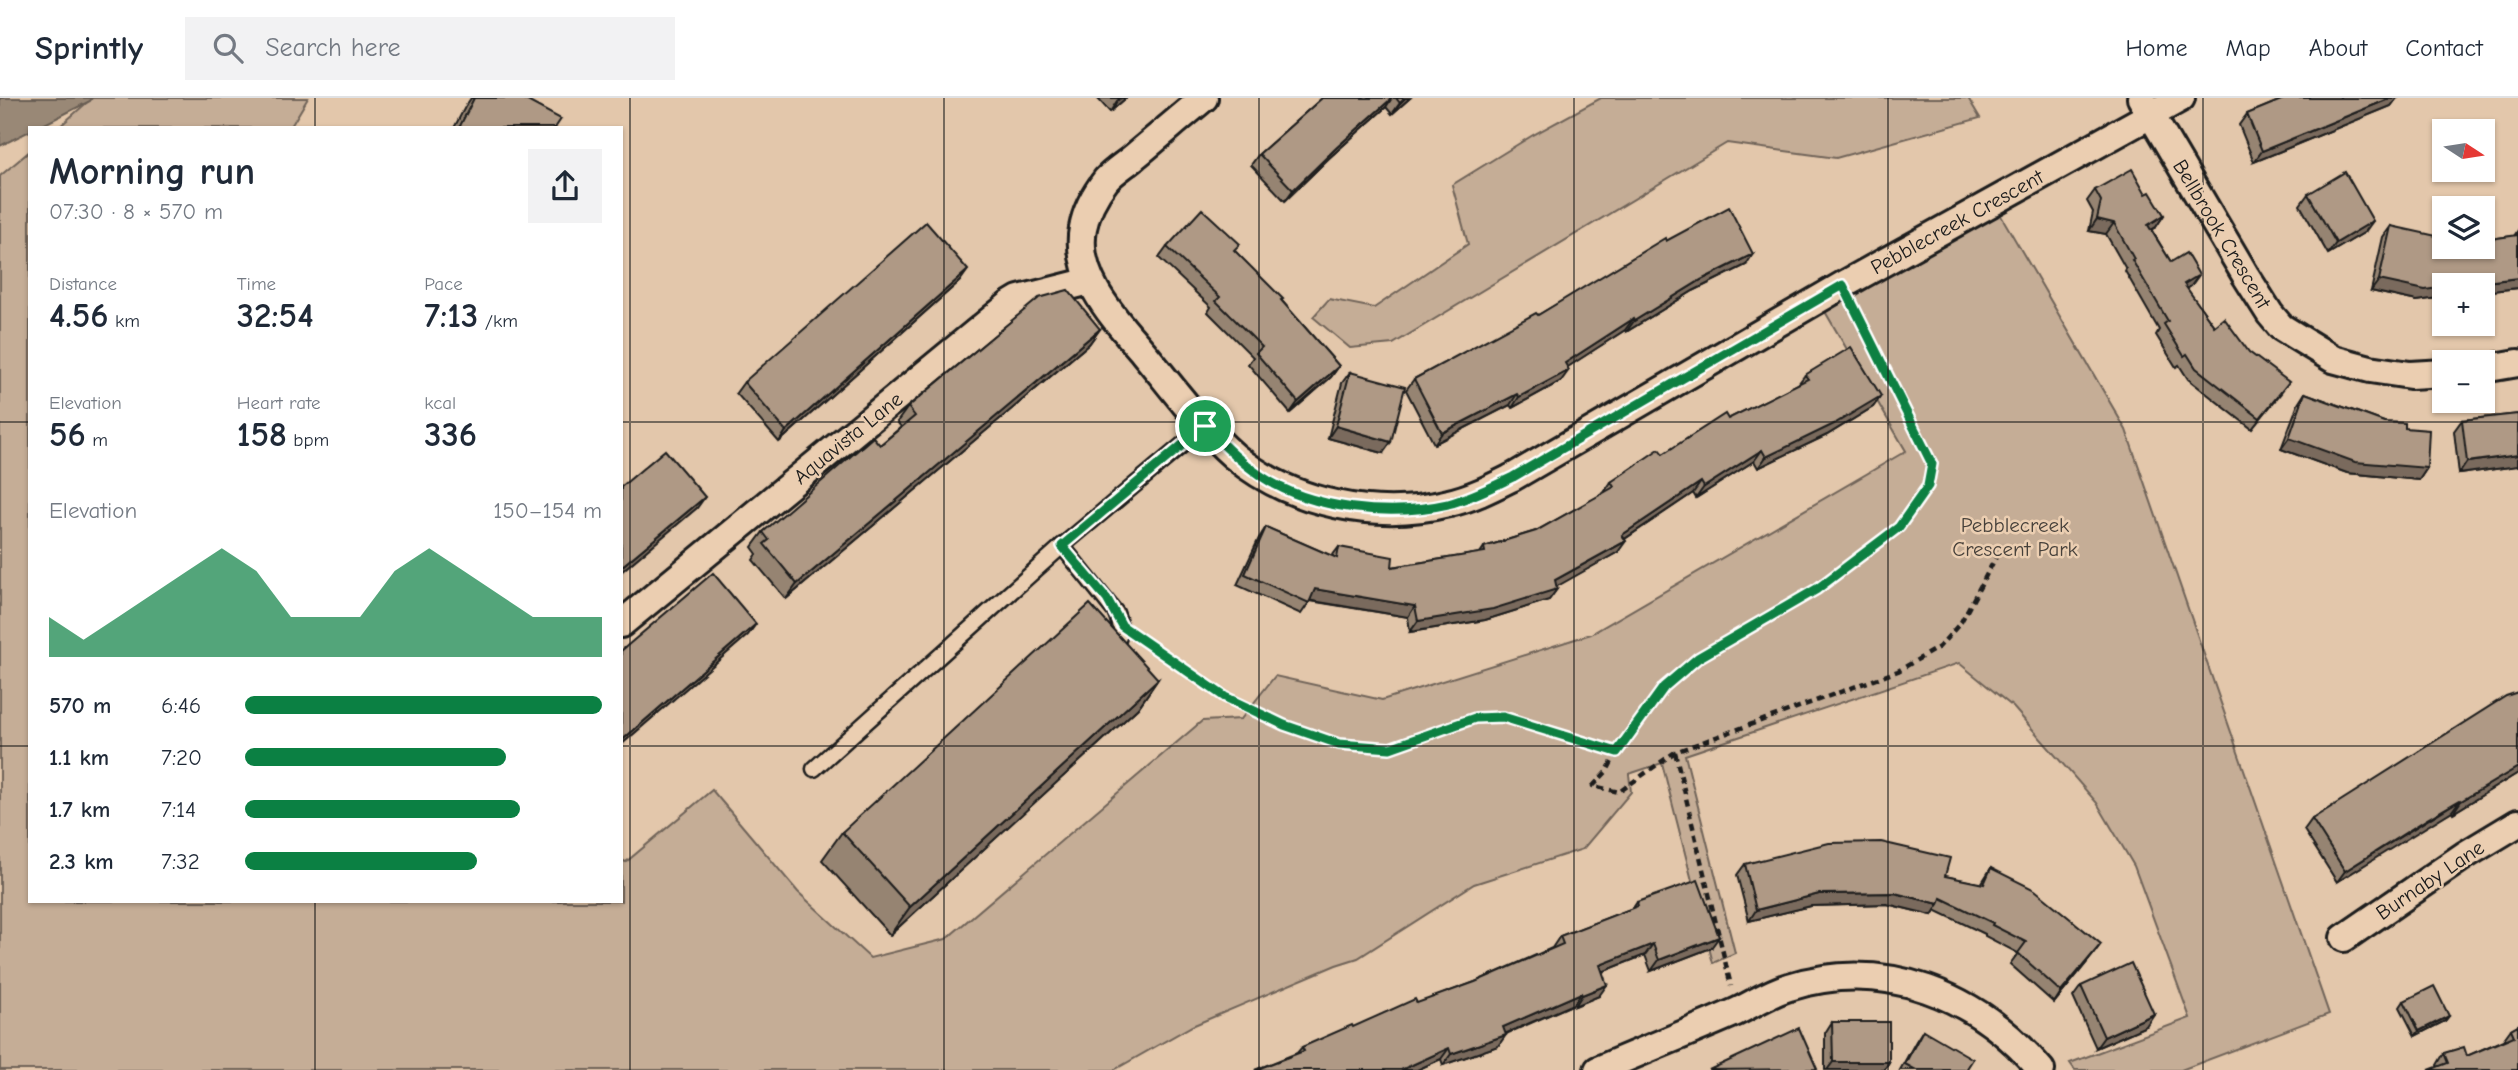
<!DOCTYPE html>
<html lang="en">
<head>
<meta charset="utf-8">
<style>
	:root { --surface:#fff; --page:#f2f2f3; --text:#1f2937; --muted:#747a83; --line:#e0e1e3; --accent:#0b8043 }
	body { margin:0; font-family:"Comic Neue",sans-serif; background:var(--page); color:var(--text); height:100vh; display:flex; flex-direction:column; font-size:26px; white-space:nowrap }
	* { box-sizing:border-box; margin:0 }
	p { font-size:23px; color:var(--muted) }
	.icon { flex:none; width:38px; height:38px; fill:none; stroke:currentColor; stroke-width:2; stroke-linecap:round; stroke-linejoin:round }
	.map { position:relative; flex:1; overflow:hidden }
	.drawer { position:absolute; left:28px; top:28px; width:595px; height:777px; display:flex; flex-direction:column; background:var(--surface); border-radius:0px; box-shadow:0 2px 5px #0004 }
	.drawer>* { flex:none }
	.needle { width:46px; rotate:102deg }
	.fabs { position:absolute; left:2432px; top:21px; display:grid; gap:14px }
	.fabs a { display:grid; place-items:center; width:63px; height:63px; border-radius:0px; background:var(--surface); box-shadow:0 2px 5px #0004; font-size:35px }
	.pin { position:absolute; display:grid; place-items:center; width:60px; height:60px; color:#fff; margin:-30px; border:4px solid #fff; border-radius:50%; box-shadow:0 2px 7px #0007 }
	.round { display:grid; place-items:center; flex:none; width:74px; height:74px; border-radius:0px; background:var(--page) }
	.overview { display:flex; align-items:center; justify-content:space-between; height:119px; padding:0 21px }
	h1 { font-size:38px; font-weight:700; line-height:52px }
	.stats { display:grid; grid-template-columns:repeat(3,1fr); gap:10px; height:119px; padding:7px 21px }
	.stats div { display:grid; align-content:center }
	.stats b { font-size:35px; font-weight:700 }
	.stats small { font-size:19px; font-weight:400 }
	.stats p { font-size:19px }
	.chart { height:196px; padding:14px 21px }
	.chart p { display:flex; justify-content:space-between }
	.chart svg { width:100%; height:126px; margin-top:7px; fill:var(--accent); opacity:.7 }
	ul { padding:0 21px; list-style:none; font-size:23px }
	li { display:grid; grid-template-columns:112px 84px 1fr; align-items:center; height:52px }
	li i { height:18px; border-radius:9px; background:var(--accent) }
	header { display:flex; align-items:center; gap:42px; box-sizing:border-box; height:98px; padding:0 35px; background:var(--surface); border-bottom:2px solid var(--line) }
	header strong { font-size:33px }
	nav { display:flex; gap:38px; margin-inline-start:auto; font-size:24px }
	.search { width:490px; height:63px; background:var(--page); display:flex; align-items:center; gap:18px; box-sizing:border-box; padding:0 24px; border-radius:0px; color:var(--muted); font-size:26px }
	.map>svg:first-child { display:block }
	.green { fill:#c5ad96; stroke:#706459; stroke-width:2 }
	.water { fill:#998876; stroke:#675d52; stroke-width:2 }
	.lines { fill:none; stroke-linecap:round; stroke-linejoin:round }
	.lane-casing { stroke:#1c1c1c; stroke-width:19 }
	.street-casing { stroke:#1c1c1c; stroke-width:32 }
	.path { stroke:#1c1c1c; stroke-width:4.5; stroke-dasharray:7 5; stroke-linecap:butt }
	.lane { stroke:#ebceb1; stroke-width:14 }
	.street { stroke:#ebceb1; stroke-width:26 }
	.wall { fill:#968472; stroke:#1c1c1c; stroke-width:2 }
	.shaded-wall { fill:#7a6b5d; stroke:#1c1c1c; stroke-width:2 }
	.building { fill:#af9985; stroke:#1c1c1c; stroke-width:2 }
	.route-casing { stroke:#fff; stroke-width:14 }
	.route { stroke:#0b8043; stroke-width:9 }
	.grid { fill:none; stroke:#1c1c1c; stroke-width:2; stroke-opacity:0.55 }
	.labels { text-anchor:middle; dominant-baseline:central; stroke-width:5; stroke-linejoin:round; paint-order:stroke }
	.street-label { font-size:21px; fill:#1c1c1c; stroke:#ebceb1 }
	.park-label { font-size:21px; fill:#46403a; stroke:#ebceb1 }
</style>
</head>
<body>
<header>
<strong>Sprintly</strong>
<div class="search"><svg class="icon" aria-label="search" viewBox="0 0 24 24"><circle cx="10" cy="10" r="6"/><path d="M15 15l6 6"/></svg>Search here</div>
<nav><a>Home</a><a>Map</a><a>About</a><a>Contact</a></nav>
</header>
<div class="map">
<svg width="2518" height="972" viewBox="0 0 2518 972">
	<rect width="100%" height="100%" fill="#e3c7ab"/>
	<filter id="ink" filterUnits="userSpaceOnUse"><feTurbulence type="fractalNoise" baseFrequency=".0143" numOctaves="2"/><feDisplacementMap in="SourceGraphic" scale="14" xChannelSelector="R" yChannelSelector="G"/><feConvolveMatrix kernelMatrix="1 2 1 2 8 2 1 2 1" color-interpolation-filters="sRGB"/></filter>
	<g filter="url(#ink)">
		<!-- green -->
		<g class="green">
			<path d="M92 0H308L290 30H58Z"/>
			<path d="M1601 0H1968L1980 20 1836 60 1727 45 1393 246 1350 250 1313 219 1329 201 1374 210 1468 146 1452 87 1533 37Z"/>
			<path d="M30 53V803H621V762L626 764 712 692 798 794 870 860 946 841 1202 623 1241 621 1275 578 1382 602 1591 536 1906 353 1823 210 1854 192 1857 197 1867 191 1864 186 1996 109 2126 332 2329 916 2181 972H2075L2070 965 2190 920 2134 768 2097 705 2013 609 1959 565 1685 657 1735 855 1713 865 1662 665 1629 676 1631 694 1583 751 1474 786 1358 860 1336 867 1192 928 1114 972H0V78Z"/>
		</g>
		<!-- water -->
		<path class="water" d="M0 0H92L90 3 37 30H30V33L0 48Z"/>
		<g class="lines">
			<!-- lane casing -->
			<g class="lane-casing">
				<g id="lane">
					<path d="M1062 448 1116 515C1122 530 1121 540 1112 553"/>
					<path d="M814 671 1062 448 1205 328"/>
				</g>
			</g>
			<!-- street casing -->
			<g class="street-casing">
				<g id="street">
					<path d="M1204 0C1181 19 1158 39 1135 58 1126 66 1114 73 1106 82 1096 95 1086 113 1083 130 1074 179 1114 220 1143 254 1172 289 1200 328 1234 358 1292 406 1377 423 1449 405 1472 400 1493 389 1513 379L1843 187 2181 0"/>
					<path d="M2141 0 2246 178 2270 216 2281 229 2333 261 2370 271 2410 277 2445 275"/>
					<path d="M2483 271 2518 265"/>
					<path d="M621 526 1009 207 1019 201 1090 183"/>
					<path d="M2344 840 2465 757 2518 725"/>
					<path d="M1598 972C1644 952 1690 934 1736 914 1753 906 1771 894 1789 889 1885 859 1978 897 2041 972"/>
				</g>
			</g>
			<!-- path -->
			<g class="path">
				<path d="M1854 210 1932 366 1929 388 1899 429 1817 491 1698 560 1664 589 1617 654 1607 673 1593 688 1619 694 1675 654 1898 573 1939 549 1961 524 1996 459"/>
				<path d="M1138 539C1210 589 1295 653 1387 650 1408 649 1449 626 1473 620 1504 613 1583 644 1617 654"/>
				<path d="M1675 654 1731 888"/>
			</g>
			<!-- lane -->
			<use href="#lane" class="lane"/>
			<!-- street -->
			<use href="#street" class="street"/>
		</g>
		<!-- wall -->
		<g class="wall">
			<path d="M471 0H522L555 30H454L465 9Z"/>
			<path d="M1097 0H1126L1110 14Z"/>
			<path d="M1322 0H1410L1392 16 1386 9 1328 61 1285 103 1251 67 1259 56Z"/>
			<path d="M2286 0H2397L2391 8 2254 64 2239 27 2247 16Z"/>
			<path d="M2095 92 2146 96 2164 117 2156 129 2151 131 2171 164 2191 188 2187 191 2214 228 2281 295 2252 331 2188 281 2179 267 2176 269 2156 237 2159 232 2125 173 2126 171 2106 136 2089 133 2093 114 2087 103Z"/>
			<path d="M2308 96 2365 134 2328 156 2300 107Z"/>
			<path d="M2391 128 2440 147 2514 138 2518 132V190L2483 194V187H2445V199L2417 203 2371 193 2383 139Z"/>
			<path d="M1666 143 1746 167 1693 193 1626 234 1625 232 1567 269 1561 283 1512 310 1510 307 1434 346 1406 292 1414 281 1538 217Z"/>
			<path d="M1167 149 1235 153 1282 203 1339 268 1331 279 1290 315 1248 266 1253 259 1208 214 1211 209 1159 160Z"/>
			<path d="M960 183 779 344 736 295 744 284Z"/>
			<path d="M1100 231 1089 246 786 501 753 462 757 456 752 449 763 434 880 347 901 329 897 324 908 309Z"/>
			<path d="M1350 274 1383 355 1328 340 1342 285Z"/>
			<path d="M1805 277 1881 298 1873 309 1827 337 1758 370 1754 363 1696 400 1693 395 1625 441 1618 454 1556 488 1557 491 1549 502 1485 522 1410 534 1408 519 1310 503 1301 516 1237 487 1259 440 1266 429 1332 458 1339 449 1392 469 1480 455 1484 449 1536 433 1603 396 1611 384 1728 321 1798 286Z"/>
			<path d="M2305 295 2384 324 2405 330 2427 370 2419 382 2347 375 2281 351 2298 306Z"/>
			<path d="M2518 316V368L2459 376 2454 333 2462 322Z"/>
			<path d="M1158 581 1138 610 890 837 822 762 842 734Z"/>
			<path d="M2518 675 2453 715 2452 713 2419 732 2337 784 2304 732 2312 721Z"/>
			<path d="M1745 766 1945 778 1981 786 1991 770 2093 857 2054 905 2010 866 2018 855 1985 838V836L1935 812 1932 817 1887 806 1811 808 1749 823 1737 777Z"/>
			<path d="M1637 804 1711 850 1651 873 1645 857 1602 874 1599 898 1575 908 1574 906 1506 936 1498 948 1443 967 1441 961 1417 972H1255L1297 955 1302 949 1475 884 1552 850 1560 838 1633 810Z"/>
			<path d="M2081 888 2146 928 2096 950 2073 899Z"/>
			<path d="M2404 903 2449 918 2445 923 2415 938 2400 909Z"/>
			<path d="M1832 924 1889 964 1884 972H1825V935Z"/>
			<path d="M2518 927V972L2438 969 2437 967 2444 955 2467 958 2503 942 2511 931Z"/>
			<path d="M1923 932 1966 972H1900L1916 943Z"/>
		</g>
		<!-- shaded-wall -->
		<g class="shaded-wall">
			<path d="M1121 0H1126L1110 14 1117 3Z"/>
			<path d="M1392 0 1386 9 1328 61 1285 103 1293 92 1336 50Z"/>
			<path d="M1405 0H1410L1392 16 1400 5Z"/>
			<path d="M2391 0H2397L2391 8 2254 64 2262 53Z"/>
			<path d="M2164 117 2156 129 2140 138 2148 127Z"/>
			<path d="M2097 121 2114 125 2106 136 2089 133Z"/>
			<path d="M2373 123 2365 134 2328 156 2336 145Z"/>
			<path d="M1753 156 1746 167 1693 193 1626 234 1634 223 1701 182Z"/>
			<path d="M968 172 960 183 779 344 786 333Z"/>
			<path d="M2199 177 2191 188 2176 197 2184 186Z"/>
			<path d="M2518 180V190L2483 194V187H2461Z"/>
			<path d="M2379 182 2445 189V199L2417 203 2371 193Z"/>
			<path d="M1633 221 1625 232 1557 276 1565 265Z"/>
			<path d="M1100 231 1089 246 786 501 797 486Z"/>
			<path d="M1339 268 1331 279 1290 315 1298 304Z"/>
			<path d="M1569 272 1561 283 1512 310 1519 299Z"/>
			<path d="M1517 296 1510 307 1434 346 1442 335Z"/>
			<path d="M1881 298 1873 309 1827 337 1758 370 1766 359Z"/>
			<path d="M1336 328 1391 344 1383 355 1328 340Z"/>
			<path d="M2289 340 2427 370 2419 382 2347 375 2281 351Z"/>
			<path d="M1762 352 1754 363 1696 400 1704 389Z"/>
			<path d="M2518 357V368L2459 376 2467 364Z"/>
			<path d="M1701 384 1693 395 1614 448 1622 437Z"/>
			<path d="M705 399 697 410 621 474V469Z"/>
			<path d="M1626 443 1618 454 1547 494 1555 482Z"/>
			<path d="M1315 491 1415 508 1408 519 1307 502Z"/>
			<path d="M1557 491 1549 502 1485 522 1410 534 1418 523Z"/>
			<path d="M756 526 748 537 621 647V643Z"/>
			<path d="M1158 581 1138 610 890 837 910 809Z"/>
			<path d="M2518 669V675L2453 715 2461 703Z"/>
			<path d="M2460 702 2452 713 2337 784 2345 773Z"/>
			<path d="M1895 795 1939 806 1932 817 1887 806 1811 808 1749 823 1756 812 1819 796Z"/>
			<path d="M1719 839 1711 850 1651 873 1659 862Z"/>
			<path d="M1653 846 1645 857 1592 878 1600 867Z"/>
			<path d="M2101 846 2093 857 2054 905 2061 894Z"/>
			<path d="M1607 887 1599 898 1575 908 1582 897Z"/>
			<path d="M1581 895 1574 906 1495 940 1503 929Z"/>
			<path d="M2154 916 2146 928 2096 950 2104 939Z"/>
			<path d="M2449 918 2445 923 2415 938 2419 933Z"/>
			<path d="M1506 937 1498 948 1443 967 1451 956Z"/>
			<path d="M1449 950 1441 961 1417 972H1401Z"/>
			<path d="M1833 964H1889L1884 972H1827Z"/>
		</g>
		<!-- building -->
		<g class="building">
			<path d="M474 0H522L561 21 555 30H459Z"/>
			<path d="M1322 0H1392L1336 50 1293 92 1259 56Z"/>
			<path d="M1396 0H1405L1400 5Z"/>
			<path d="M2286 0H2391L2262 53 2247 16Z"/>
			<path d="M2132 71 2146 96 2150 94 2164 117 2148 127 2171 164 2186 155 2199 177 2184 186 2214 228 2224 220 2249 254 2289 284 2260 320 2196 270 2187 256 2184 258 2164 226 2168 223 2132 162 2134 161 2114 125 2097 121 2101 103 2095 92Z"/>
			<path d="M2345 74 2373 123 2336 145 2308 96Z"/>
			<path d="M1729 109 1753 156 1701 182 1634 223 1633 221 1565 265 1569 272 1519 299 1517 296 1442 335 1414 281 1536 215 1538 217 1665 140 1666 143Z"/>
			<path d="M1202 111 1240 146 1234 152 1283 201 1281 202 1339 268 1298 304 1256 255 1262 249 1216 203 1220 199 1167 149Z"/>
			<path d="M926 124 968 172 786 333 744 284Z"/>
			<path d="M2391 128 2441 139 2440 147 2445 146V149H2483V142L2518 137V180L2461 187H2445V189L2425 192 2379 182Z"/>
			<path d="M1068 192 1100 231 797 486 764 446 769 442 763 434 873 339 880 347 915 318 908 309 1039 200Z"/>
			<path d="M1851 249 1881 298 1834 326 1766 359 1762 352 1704 389 1701 384 1622 437 1626 443 1555 482 1557 491 1493 511 1418 523 1415 508 1315 491 1309 505 1245 476 1266 429 1337 460 1339 449 1393 459 1392 469 1485 454 1484 449 1536 433 1614 389 1611 384 1659 351 1663 356 1725 316 1728 321 1808 281 1805 277Z"/>
			<path d="M1350 274 1405 289 1391 344 1336 328Z"/>
			<path d="M2305 295 2384 324 2405 325V330L2429 332 2427 370 2355 364 2289 340Z"/>
			<path d="M2518 316V357L2467 364 2462 322Z"/>
			<path d="M665 352 705 399 621 469V389Z"/>
			<path d="M713 475 756 526 621 643V553Z"/>
			<path d="M1090 506 1158 581 910 809 842 734Z"/>
			<path d="M2518 594V669L2461 703 2460 702 2427 721 2345 773 2312 721 2506 598Z"/>
			<path d="M1881 744 1950 760 1945 778 1984 786 1991 770 2035 792 2101 846 2061 894 2018 855 2026 844 1992 827 1993 825 1941 800 1939 806 1895 795 1819 796 1756 812 1745 766 1829 745Z"/>
			<path d="M1698 782 1719 839 1659 862 1653 846 1600 867 1607 887 1582 897 1581 895 1503 929 1506 937 1451 956 1449 950 1401 972H1255L1304 953 1302 949 1352 927 1353 929 1415 901 1417 905 1475 884 1563 846 1560 838 1638 808 1637 804Z"/>
			<path d="M2131 865 2154 916 2104 939 2081 888Z"/>
			<path d="M2434 888 2449 918 2419 933 2404 903Z"/>
			<path d="M1832 924H1889V964H1833Z"/>
			<path d="M2518 927V972H2429L2448 965 2444 955 2464 949 2467 958 2514 938 2511 931Z"/>
			<path d="M1799 930 1817 971 1709 972Z"/>
			<path d="M1923 932 1973 961 1966 972H1916L1905 966Z"/>
		</g>
	</g>
	<g class="lines" filter="url(#ink)">
		<!-- route casing -->
		<g class="route-casing">
			<path id="route" d="M1843 187 1932 366 1928 388 1899 429 1817 491 1698 560 1664 589 1617 654 1503 619 1475 620 1390 650 1339 646 1284 627 1225 599 1122 528 1107 501 1062 448 1205 328C1222 346 1240 364 1261 378 1311 412 1391 419 1448 406 1471 400 1492 389 1513 379Z"/>
		</g>
		<!-- route -->
		<use href="#route" class="route"/>
	</g>
	<!-- grid -->
	<path class="grid" d="M315 0V30M630 0V972M944 0V972M1259 0V972M1574 0V972M1888 0V972M2203 0V972M0 324H30M621 324H2518M0 648H30M621 648H2518M315 803V972"/>
	<g class="labels">
		<!-- street labels -->
		<g class="street-label">
			<text transform="translate(1957 124) rotate(-29)">Pebblecreek Crescent</text>
			<text transform="translate(2222 136) rotate(59)">Bellbrook Crescent</text>
			<text transform="translate(848 340) rotate(-39)">Aquavista Lane</text>
			<text transform="translate(2430 782) rotate(-34)">Burnaby Lane</text>
		</g>
		<!-- park labels -->
		<g class="park-label">
			<text x="2015" y="427">Pebblecreek<tspan x="2015" dy="24">Crescent Park</tspan></text>
		</g>
	</g>
</svg>
<div class="fabs">
<a><svg class="needle" viewBox="-14 -14 28 28"><path d="M0-13l5 13h-10z" fill="#e53935"/><path d="M0 13l5-13h-10z" fill="#747a83"/></svg></a>
<a><svg class="icon" aria-label="layers" viewBox="0 0 24 24"><path d="M12 4l9 5-9 5-9-5zM3 14l9 5 9-5"/></svg></a>
<a>+</a>
<a>−</a>
</div>
<div class="pin" style="left:1205px;top:328px;background:#1e9e55"><svg class="icon" aria-label="arrive" viewBox="0 0 24 24"><path d="M6 21V4h12l-3 4 3 4H6"/></svg></div>
<section class="drawer">
<div class="overview"><div><h1>Morning run</h1><p>07:30 · 8 × 570 m</p></div><a class="round"><svg class="icon" aria-label="share" viewBox="0 0 24 24"><path d="M12 15V3M7 8l5-5 5 5M5 13v7h14v-7"/></svg></a></div>
<div class="stats">
<div><p>Distance</p><b>4.56<small> km</small></b></div>
<div><p>Time</p><b>32:54</b></div>
<div><p>Pace</p><b>7:13<small> /km</small></b></div>
</div>
<div class="stats">
<div><p>Elevation</p><b>56<small> m</small></b></div>
<div><p>Heart rate</p><b>158<small> bpm</small></b></div>
<div><p>kcal</p><b>336</b></div>
</div>
<div class="chart"><p><span>Elevation</span>150–154 m</p>
<svg viewBox="0 0 160 44" preserveAspectRatio="none"><path d="M0 44V30L10 38L20 30L30 22L40 14L50 6L60 14L70 30L80 30L90 30L100 14L110 6L120 14L130 22L140 30L150 30L160 30V44z"/></svg>
</div>
<ul>
<li><b>570 m</b>6:46<i style="width:100%"></i></li>
<li><b>1.1 km</b>7:20<i style="width:73%"></i></li>
<li><b>1.7 km</b>7:14<i style="width:77%"></i></li>
<li><b>2.3 km</b>7:32<i style="width:65%"></i></li>
</ul>
</section>
</div>
</body>
</html>
